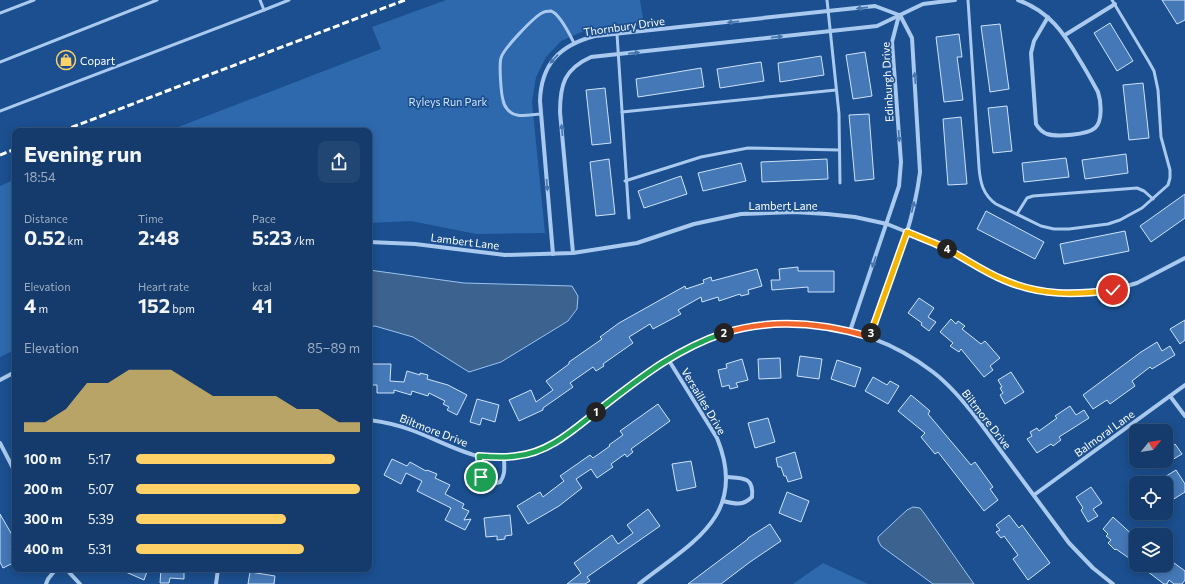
<!DOCTYPE html>
<html lang="en">
<head>
<meta charset="utf-8">
<style>
	:root { --surface:#143b6b; --page:#214673; --text:#f1f3f6; --muted:#9dadc1; --line:#33557e; --accent:#ffd166 }
	body { margin:0; font-family:Commissioner,sans-serif; background:var(--page); color:var(--text); height:100vh; display:flex; flex-direction:column; font-size:15px; white-space:nowrap }
	* { box-sizing:border-box; margin:0 }
	p { font-size:13px; color:var(--muted) }
	.icon { flex:none; width:22px; height:22px; fill:none; stroke:currentColor; stroke-width:2; stroke-linecap:round; stroke-linejoin:round }
	.map { position:relative; flex:1; overflow:hidden }
	.side { position:absolute; left:12px; top:128px; width:360px; height:444px; display:flex; flex-direction:column; background:var(--surface); border-radius:8px; box-shadow:0 2px 10px #0003,0 0 0 1px var(--line) }
	.side>* { flex:none }
	.needle { width:26px; rotate:60deg }
	.buttons { position:absolute; left:1129px; top:424px; display:grid; gap:8px }
	.buttons a { display:grid; place-items:center; width:44px; height:44px; border-radius:8px; background:var(--surface); box-shadow:0 2px 10px #0003,0 0 0 1px var(--line); font-size:20px }
	.pin { position:absolute; display:grid; place-items:center; width:34px; height:34px; color:#fff; margin:-17px; border:2px solid #fff; border-radius:50%; box-shadow:0 1px 4px #0007 }
	.km { position:absolute; width:20px; height:20px; margin:-10px; border-radius:50%; background:#222; color:#fff; font-size:11px; line-height:20px; text-align:center }
	.round { display:grid; place-items:center; flex:none; width:42px; height:42px; border-radius:8px; background:var(--page) }
	.head { display:flex; align-items:center; justify-content:space-between; height:68px; padding:0 12px }
	h1 { font-size:22px; font-weight:700; line-height:30px }
	.figures { display:grid; grid-template-columns:repeat(3,1fr); gap:6px; height:68px; padding:4px 12px }
	.figures div { display:grid; align-content:center }
	.figures b { font-size:20px; font-weight:700 }
	.figures small { font-size:11px; font-weight:400 }
	.figures p { font-size:11px }
	.chart { height:112px; padding:8px 12px }
	.chart p { display:flex; justify-content:space-between }
	.chart svg { width:100%; height:72px; margin-top:4px; fill:var(--accent); opacity:.7 }
	ul { padding:0 12px; list-style:none; font-size:13px }
	li { display:grid; grid-template-columns:64px 48px 1fr; align-items:center; height:30px }
	li i { height:10px; border-radius:5px; background:var(--accent) }
	.map>svg:first-child { display:block }
	.green { fill:#2e69ad }
	.water { fill:#3c6290; stroke:#9cc4f0 }
	.building { fill:#4478b7; stroke:#cfe3fa }
	.lines { fill:none; stroke-linecap:round; stroke-linejoin:round }
	.lane { stroke:#a9c9ee; stroke-width:3 }
	.street { stroke:#a9c9ee; stroke-width:4 }
	.rail { stroke:#fff; stroke-width:3; stroke-dasharray:7 3; stroke-linecap:butt }
	.oneway { fill:#4674ac }
	.split-1-casing { stroke:#fff; stroke-width:8 }
	.split-2-casing { stroke:#fff; stroke-width:8 }
	.split-3-casing { stroke:#fff; stroke-width:8 }
	.split-4-casing { stroke:#fff; stroke-width:8 }
	.split-5-casing { stroke:#fff; stroke-width:8 }
	.split-1 { stroke:#22a559; stroke-width:5 }
	.split-2 { stroke:#22a559; stroke-width:5 }
	.split-3 { stroke:#f0652b; stroke-width:5 }
	.split-4 { stroke:#f5b400; stroke-width:5 }
	.split-5 { stroke:#f5b400; stroke-width:5 }
	.labels { text-anchor:middle; dominant-baseline:central; stroke-width:3.5; stroke-linejoin:round; paint-order:stroke }
	.street-label { font-size:11px; fill:#fff; stroke:#1b4f8f }
	.poi-label { font-size:11px; fill:#fff; stroke:#1b4f8f; text-anchor:start }
	.park-label { font-size:11px; fill:#cfe3fa; stroke:#1b4f8f }
</style>
</head>
<body>
<div class="map">
<svg width="1185" height="584" viewBox="0 0 1185 584">
	<rect width="100%" height="100%" fill="#1b4f8f"/>
	<!-- green -->
	<g class="green">
		<path d="M446 0H640L644 24 584 31 561 41 546 57 536 77 532 102 545 233 476 234 411 221 369 223V131H168L381 49 372 27Z"/>
		<path d="M15 179V350L0 357V186Z"/>
		<path d="M823 563 868 584H793Z"/>
	</g>
	<!-- water -->
	<g class="water">
		<path d="M369 270 464 283 572 286 578 296 577 309 568 321 501 362 469 372 413 337 375 326 369 327Z"/>
		<path d="M913 507 920 508 924 513 974 584H933L881 546 878 540V537L907 510Z"/>
	</g>
	<!-- building -->
	<g class="building">
		<path d="M1162 0H1185V20L1177 24Z"/>
		<path d="M1110 23 1133 61 1117 71 1094 33Z"/>
		<path d="M1000 24 1009 89 990 92 981 26Z"/>
		<path d="M959 34 962 57H957L963 100 944 102 936 37Z"/>
		<path d="M865 52 872 96 853 99 846 55Z"/>
		<path d="M821 56 824 75 780 82 778 63Z"/>
		<path d="M761 62 764 81 720 88 717 69Z"/>
		<path d="M701 68 704 87 638 97 636 79Z"/>
		<path d="M1143 83 1149 138 1129 140 1123 85Z"/>
		<path d="M605 88 611 143 592 145 586 90Z"/>
		<path d="M1007 106 1012 151 993 153 988 108Z"/>
		<path d="M869 114 874 179 855 181 849 115Z"/>
		<path d="M961 117 967 184 948 185 943 119Z"/>
		<path d="M1126 154 1128 173 1085 179 1082 160Z"/>
		<path d="M1066 158 1069 177 1024 182 1022 163Z"/>
		<path d="M609 159 615 214 596 216 590 162Z"/>
		<path d="M827 159 828 179 762 182 761 162Z"/>
		<path d="M741 163 746 181 703 191 698 173Z"/>
		<path d="M681 176 687 194 644 208 638 191Z"/>
		<path d="M1185 194V218L1151 242 1140 226Z"/>
		<path d="M986 211 1044 242 1035 259 977 229Z"/>
		<path d="M1125 231 1129 251 1064 264 1060 244Z"/>
		<path d="M798 267V271H834V292H808V287L772 290 771 280H780L779 269Z"/>
		<path d="M757 269 762 286 748 290 749 294 741 296 740 294 719 301 718 297 702 302 701 297 678 310 681 314 653 329 650 324 629 337 633 343 603 364 604 366 596 371 593 367 570 383 573 387 543 408V410L519 421 509 400 531 390 536 402 553 390 546 381 569 364V362L602 339 600 337 619 323 685 286 686 289 704 283 703 280 711 277 712 281Z"/>
		<path d="M919 298 934 308 928 317 936 322 929 331 921 325 922 323 908 313Z"/>
		<path d="M951 319 956 324 958 321 965 326 962 329 981 344 985 341 1000 358 990 366 993 370 984 377 961 349 959 352 950 346 953 343 940 332Z"/>
		<path d="M1185 320V340L1180 344 1170 329Z"/>
		<path d="M1157 342 1162 351 1170 346 1175 355 1152 369 1150 367 1132 381 1135 386 1110 404 1107 400 1093 409 1083 395 1141 352Z"/>
		<path d="M800 356 822 359 819 379 797 376Z"/>
		<path d="M780 358 781 378 759 379 758 359Z"/>
		<path d="M742 359 748 380 736 383 738 387 730 389 729 385 722 387 718 370 727 368 726 364Z"/>
		<path d="M837 360 861 368 855 387 831 379Z"/>
		<path d="M369 364H391L390 381 404 382 407 371 420 375V373L428 375 427 379 448 385 467 395 457 415 447 410 449 407 443 404 445 401 429 393 428 396 412 391 411 395 394 390V393H377V385H369Z"/>
		<path d="M1011 372 1024 392 1005 404 1000 395 1003 393 1000 388 1002 387 998 380Z"/>
		<path d="M873 377 887 385 890 381 899 386 888 404 865 391Z"/>
		<path d="M911 395 930 411 928 414 971 465 975 462 993 487 990 489 998 500 984 511 938 452 935 454 921 437 925 433 898 411Z"/>
		<path d="M477 399 499 405 495 422 482 418 480 425 470 422Z"/>
		<path d="M658 404 670 421 631 449 633 452 627 457 625 454 611 464 613 467 597 478 591 469 576 479 582 488 559 506 528 524 517 506 540 492 543 497 564 481 560 476 590 455 593 458 610 446 609 445 623 435 620 431Z"/>
		<path d="M1070 406 1076 415 1084 410 1089 418 1059 437 1061 440 1053 446 1051 444 1037 453 1027 439 1032 436 1030 432 1037 428 1039 431 1057 418 1055 416Z"/>
		<path d="M768 418 775 442 755 448 748 423Z"/>
		<path d="M1175 444 1182 454 1172 460 1166 450Z"/>
		<path d="M795 452 802 478 788 482 786 476H784L781 467H778L776 458Z"/>
		<path d="M392 459 407 466 410 462 426 471 427 470 437 474 435 478 450 485 445 494 464 504 462 508 469 511 464 520 471 519 465 530 445 520 451 508 417 491 422 481 406 473 401 484 384 475Z"/>
		<path d="M691 461 696 487 677 491 672 464Z"/>
		<path d="M1176 470 1185 484V492L1169 502 1166 497V483H1155Z"/>
		<path d="M1091 487 1102 503 1093 509 1098 516 1088 522 1081 510 1083 508 1076 497Z"/>
		<path d="M787 492 809 501 801 522 779 513Z"/>
		<path d="M648 509 660 526 587 577 590 581 585 584H567L581 573 574 563 612 535 618 544 633 533 627 525Z"/>
		<path d="M0 514 15 540V543L11 546 15 553V562L3 568 0 562Z"/>
		<path d="M510 515 512 535 505 536V539L497 540V536L486 537 484 518Z"/>
		<path d="M1009 515 1019 528 1022 525 1050 563 1028 580 1013 559 1018 555 1004 536 1001 538 996 532 1000 530 996 525Z"/>
		<path d="M1113 517 1136 538V563L1116 549 1115 550 1108 543 1111 540 1106 536 1108 534 1103 529Z"/>
		<path d="M770 524 781 541 750 562 721 584H688L748 539V538Z"/>
		<path d="M1170 560 1185 571V580L1182 584H1174L1169 580 1167 584H1164L1139 565H1166Z"/>
		<path d="M119 569H148L144 580Z"/>
		<path d="M161 569H184V579L170 578 169 583H160Z"/>
		<path d="M250 572 275 576 274 584H248Z"/>
	</g>
	<g class="lines">
		<!-- lane -->
		<g class="lane">
			<path d="M260 0 264 10 289 0"/>
			<path d="M827 0 839 114 840 183"/>
			<path d="M968 0 979 167C980 182 983 195 996 204L1041 226 1054 229H1069L1108 224 1120 220 1142 208 1168 185 1170 178V170L1161 137 1158 90 1154 71 1149 62 1112 0"/>
			<path d="M0 13 34 0"/>
			<path d="M617 34 629 218"/>
			<path d="M0 62 157 0"/>
			<path d="M0 111 264 10"/>
			<path d="M622 112 836 90"/>
			<path d="M541 114C534 114 524 117 517 115 510 114 504 107 503 100 501 93 499 65 501 58 503 49 534 17 542 13 545 11 548 11 551 11 560 14 570 35 574 43"/>
			<path d="M625 181 701 157 748 148 839 150"/>
			<path d="M1017 214 1027 198 1033 196 1137 188 1144 191 1153 199"/>
		</g>
		<!-- street -->
		<g class="street">
			<path d="M1018 0C1049 11 1064 33 1079 59 1086 70 1092 81 1098 92 1101 101 1103 121 1095 128 1087 135 1057 137 1047 134 1042 132 1039 129 1036 124L1031 53 1034 41 1048 17"/>
			<path d="M1065 35 1115 4"/>
			<path d="M369 242 415 244 505 255 573 253 637 243 694 224 741 214 794 212 827 214 855 217 887 224 934 243 1004 280 1023 287 1046 293 1069 294 1113 290 1137 283 1185 258"/>
			<path d="M573 253 560 112C560 85 564 69 591 57L877 26 923 4 955 0"/>
			<path d="M553 254 540 101C541 64 560 45 595 36L875 6 899 15"/>
			<path d="M850 331 899 186 901 162 892 42 899 15"/>
			<path d="M870 337C889 283 913 229 920 172L912 38 900 15"/>
			<path d="M0 380 15 372"/>
			<path d="M1170 396 1185 416"/>
			<path d="M369 420C385 422 399 425 414 431 435 439 455 450 477 456 503 462 535 454 557 441 596 416 629 382 669 358 752 309 856 313 933 372 950 385 965 403 978 420L1069 543 1093 568 1113 584"/>
			<path d="M0 443 15 472"/>
			<path d="M479 456C480 471 478 489 500 482 506 474 504 467 504 457"/>
			<path d="M1034 495 1185 385"/>
			<path d="M723 501C735 504 743 506 752 497 754 477 743 478 727 477"/>
			<path d="M66 569 80 584"/>
			<path d="M46 584 48 579 56 569"/>
			<path d="M216 584 218 569"/>
			<path d="M639 584C691 543 749 516 717 438L668 359"/>
		</g>
		<!-- rail -->
		<g class="rail">
			<path d="M62 131 405 0"/>
			<path d="M0 155 15 149"/>
		</g>
	</g>
	<!-- one-way arrows -->
	<defs><path id="oneway-solid" d="M-6-.8H1V-3.2L6.5 0L1 3.2V.8H-6Z"/></defs>
	<g class="oneway">
		<use href="#oneway-solid" transform="translate(862 8) rotate(174)"/>
		<use href="#oneway-solid" transform="translate(733 22) rotate(174)"/>
		<use href="#oneway-solid" transform="translate(777 37) rotate(-6)"/>
		<use href="#oneway-solid" transform="translate(634 53) rotate(-6)"/>
		<use href="#oneway-solid" transform="translate(554 59) rotate(133)"/>
		<use href="#oneway-solid" transform="translate(915 78) rotate(-94)"/>
		<use href="#oneway-solid" transform="translate(562 130) rotate(-95)"/>
		<use href="#oneway-solid" transform="translate(899 136) rotate(86)"/>
		<use href="#oneway-solid" transform="translate(547 185) rotate(85)"/>
		<use href="#oneway-solid" transform="translate(913 207) rotate(-76)"/>
		<use href="#oneway-solid" transform="translate(874 262) rotate(109)"/>
	</g>
	<g class="lines">
		<!-- split-1 casing -->
		<g class="split-1-casing">
			<path id="split-1" d="M481 477 479 456C491 457 503 458 516 456 548 453 572 431 596 412"/>
		</g>
		<!-- split-2 casing -->
		<g class="split-2-casing">
			<path id="split-2" d="M596 412C639 379 672 351 724 333"/>
		</g>
		<!-- split-3 casing -->
		<g class="split-3-casing">
			<path id="split-3" d="M724 333C772 318 823 323 870 337L871 333"/>
		</g>
		<!-- split-4 casing -->
		<g class="split-4-casing">
			<path id="split-4" d="M871 333 907 232 934 243 947 249"/>
		</g>
		<!-- split-5 casing -->
		<g class="split-5-casing">
			<path id="split-5" d="M947 249C966 259 984 272 1004 280 1041 296 1075 295 1113 290"/>
		</g>
		<!-- split-1 -->
		<use href="#split-1" class="split-1"/>
		<!-- split-2 -->
		<use href="#split-2" class="split-2"/>
		<!-- split-3 -->
		<use href="#split-3" class="split-3"/>
		<!-- split-4 -->
		<use href="#split-4" class="split-4"/>
		<!-- split-5 -->
		<use href="#split-5" class="split-5"/>
	</g>
	<!-- icons -->
	<defs>
		<g id="shop-ring" transform="scale(1)"><circle r="9.5" fill="#1b4f8f" stroke="#ffd166" stroke-width="1.5"/><path d="M-5-2.5h2.3a2.7 3.5 0 0 1 5.4 0H5L5.5 6h-11ZM-1.5-2.5h3a1.5 2.3 0 0 0-3 0Z" fill="#ffd166"/></g>
	</defs>
	<g fill-rule="evenodd">
		<use href="#shop-ring" x="66" y="60"/>
	</g>
	<g class="labels">
		<!-- street labels -->
		<g class="street-label">
			<text transform="translate(624 26) rotate(-8)">Thornbury Drive</text>
			<text transform="translate(887 82) rotate(-93)">Edinburgh Drive</text>
			<text x="783" y="205">Lambert Lane</text>
			<text transform="translate(465 241) rotate(7)">Lambert Lane</text>
			<text transform="translate(704 401) rotate(59)">Versailles Drive</text>
			<text transform="translate(987 419) rotate(52)">Biltmore Drive</text>
			<text transform="translate(434 430) rotate(21)">Biltmore Drive</text>
			<text transform="translate(1104 433) rotate(-36)">Balmoral Lane</text>
		</g>
		<!-- poi labels -->
		<g class="poi-label">
			<text x="80" y="60">Copart</text>
		</g>
		<!-- park labels -->
		<g class="park-label">
			<text x="448" y="101">Ryleys Run Park</text>
		</g>
	</g>
</svg>
<div class="buttons">
<a><svg class="needle" viewBox="-14 -14 28 28"><path d="M0-13l5 13h-10z" fill="#e53935"/><path d="M0 13l5-13h-10z" fill="#9dadc1"/></svg></a>
<a><svg class="icon" aria-label="locate" viewBox="0 0 24 24"><circle cx="12" cy="12" r="6"/><path d="M12 2v4M12 18v4M2 12h4M18 12h4"/></svg></a>
<a><svg class="icon" aria-label="layers" viewBox="0 0 24 24"><path d="M12 4l9 5-9 5-9-5zM3 14l9 5 9-5"/></svg></a>
</div>
<div class="pin" style="left:481px;top:477px;background:#1e9e55"><svg class="icon" aria-label="arrive" viewBox="0 0 24 24"><path d="M6 21V4h12l-3 4 3 4H6"/></svg></div>
<div class="pin" style="left:1113px;top:290px;background:#d93025"><svg class="icon" aria-label="check" viewBox="0 0 24 24"><path d="M5 12l5 5 9-10"/></svg></div>
<b class="km" style="left:596px;top:412px">1</b>
<b class="km" style="left:724px;top:333px">2</b>
<b class="km" style="left:871px;top:333px">3</b>
<b class="km" style="left:947px;top:249px">4</b>
<section class="side">
<div class="head"><div><h1>Evening run</h1><p>18:54</p></div><a class="round"><svg class="icon" aria-label="share" viewBox="0 0 24 24"><path d="M12 15V3M7 8l5-5 5 5M5 13v7h14v-7"/></svg></a></div>
<div class="figures">
<div><p>Distance</p><b>0.52<small> km</small></b></div>
<div><p>Time</p><b>2:48</b></div>
<div><p>Pace</p><b>5:23<small> /km</small></b></div>
</div>
<div class="figures">
<div><p>Elevation</p><b>4<small> m</small></b></div>
<div><p>Heart rate</p><b>152<small> bpm</small></b></div>
<div><p>kcal</p><b>41</b></div>
</div>
<div class="chart"><p><span>Elevation</span>85–89 m</p>
<svg viewBox="0 0 160 44" preserveAspectRatio="none"><path d="M0 44V38L10 38L20 30L30 14L40 14L50 6L60 6L70 6L80 14L90 22L100 22L110 22L120 22L130 30L140 30L150 38L160 38V44z"/></svg>
</div>
<ul>
<li><b>100 m</b>5:17<i style="width:89%"></i></li>
<li><b>200 m</b>5:07<i style="width:100%"></i></li>
<li><b>300 m</b>5:39<i style="width:67%"></i></li>
<li><b>400 m</b>5:31<i style="width:75%"></i></li>
</ul>
</section>
</div>
</body>
</html>
